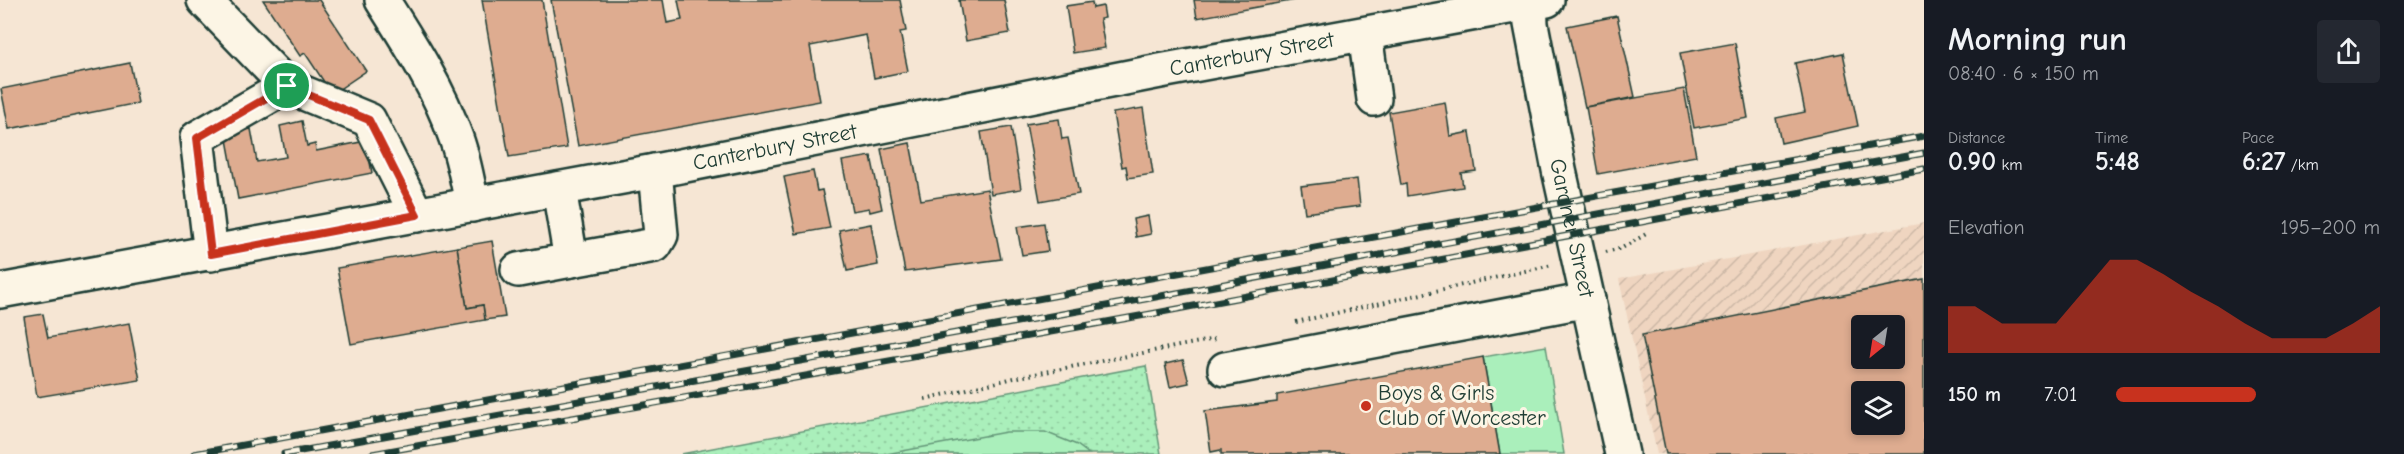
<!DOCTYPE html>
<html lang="en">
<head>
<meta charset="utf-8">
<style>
	:root { --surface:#171b24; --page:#242831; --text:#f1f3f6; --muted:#9ea1a6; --accent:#c8321e }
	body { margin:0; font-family:"Comic Neue",sans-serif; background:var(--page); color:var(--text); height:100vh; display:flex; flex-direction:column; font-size:22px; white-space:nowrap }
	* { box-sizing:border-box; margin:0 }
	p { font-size:20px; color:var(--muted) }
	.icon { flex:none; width:33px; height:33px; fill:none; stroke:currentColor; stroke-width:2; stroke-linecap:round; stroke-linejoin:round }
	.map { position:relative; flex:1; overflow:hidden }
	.sheet { display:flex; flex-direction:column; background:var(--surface); width:480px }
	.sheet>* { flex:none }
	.needle { width:39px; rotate:210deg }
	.controls { position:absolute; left:1851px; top:315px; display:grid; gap:12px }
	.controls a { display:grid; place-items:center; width:54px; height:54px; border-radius:6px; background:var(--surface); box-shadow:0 3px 9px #0003; font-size:30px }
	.pin { position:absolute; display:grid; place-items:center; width:51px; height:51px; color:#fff; margin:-26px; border:3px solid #fff; border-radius:50%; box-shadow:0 2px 6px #0007 }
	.round { display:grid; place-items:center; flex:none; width:63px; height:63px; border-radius:6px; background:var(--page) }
	.overview { display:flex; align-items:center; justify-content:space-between; height:102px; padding:0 24px }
	h1 { font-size:33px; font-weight:800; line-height:45px }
	.stats { display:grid; grid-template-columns:repeat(3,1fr); gap:9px; height:102px; padding:6px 24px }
	.stats div { display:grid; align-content:center }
	.stats b { font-size:26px; font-weight:800 }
	.stats small { font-size:16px; font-weight:400 }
	.stats p { font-size:16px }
	.chart { height:168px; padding:12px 24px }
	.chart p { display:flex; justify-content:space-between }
	.chart svg { width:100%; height:108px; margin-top:6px; fill:var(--accent); opacity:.7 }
	ul { padding:0 24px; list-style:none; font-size:20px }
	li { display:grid; grid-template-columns:96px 72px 1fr; align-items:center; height:45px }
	li i { height:15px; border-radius:8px; background:var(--accent) }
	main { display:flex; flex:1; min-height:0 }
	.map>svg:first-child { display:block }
	.industrial { fill:url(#industrial-furrows); fill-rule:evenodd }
	.green { fill:url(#green-dots); stroke:#649678; stroke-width:1.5 }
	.pitch { fill:#aaefbb; stroke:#649678; stroke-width:1.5 }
	.building { fill:#deac90; stroke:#1f3d34; stroke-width:1.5; fill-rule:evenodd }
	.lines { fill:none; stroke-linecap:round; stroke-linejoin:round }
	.minor-casing { stroke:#1f3d34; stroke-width:38 }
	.path { stroke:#1f3d34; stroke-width:4; stroke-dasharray:1.5 4.5; stroke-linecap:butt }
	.minor { stroke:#fcf5e5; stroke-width:33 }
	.rail-casing { stroke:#1f3d34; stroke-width:7 }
	.rail { stroke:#fcf5e5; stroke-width:4.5; stroke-dasharray:14; stroke-linecap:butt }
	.route-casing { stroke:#fff; stroke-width:12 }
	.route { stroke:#c8321e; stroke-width:8 }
	.poi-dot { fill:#c8321e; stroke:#fcf5e5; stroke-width:2 }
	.labels { text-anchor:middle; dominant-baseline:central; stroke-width:6; stroke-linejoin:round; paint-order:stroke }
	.street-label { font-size:22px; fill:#1f3d34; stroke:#fcf5e5 }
	.poi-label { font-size:22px; fill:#1f3d34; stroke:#fcf5e5; text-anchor:start }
</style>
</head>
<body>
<main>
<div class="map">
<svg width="1924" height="454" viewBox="0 0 1924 454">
	<defs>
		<pattern id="industrial-furrows" width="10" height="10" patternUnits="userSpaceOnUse" patternTransform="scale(1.5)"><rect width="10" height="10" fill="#efd5c0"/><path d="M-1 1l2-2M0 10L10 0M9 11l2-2" fill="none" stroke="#ccb8a6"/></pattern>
		<pattern id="green-dots" width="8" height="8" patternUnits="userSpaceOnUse" patternTransform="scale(1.5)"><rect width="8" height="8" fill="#aaefbb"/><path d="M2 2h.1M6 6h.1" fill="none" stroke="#92cea1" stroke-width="1.8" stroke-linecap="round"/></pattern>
	</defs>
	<rect width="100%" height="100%" fill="#f6e6d4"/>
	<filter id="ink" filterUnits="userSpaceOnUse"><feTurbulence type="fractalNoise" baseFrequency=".0167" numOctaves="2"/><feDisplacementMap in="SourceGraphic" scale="12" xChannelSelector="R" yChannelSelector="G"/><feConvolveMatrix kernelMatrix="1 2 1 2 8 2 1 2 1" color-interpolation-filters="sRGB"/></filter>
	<g filter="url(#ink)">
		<!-- industrial -->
		<path class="industrial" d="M1924 223V454H1657L1619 279ZM1862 326H1894V358H1862ZM1862 392H1894V424H1862Z"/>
		<!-- green -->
		<path class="green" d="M1146 366 1161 454H681Z"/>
		<!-- pitch -->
		<g class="pitch">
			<path d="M1546 346 1564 454H1500L1483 357Z"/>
			<path d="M1006 432H1045L1077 445 1089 454H886Z"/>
		</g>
		<!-- building -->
		<g class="building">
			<path d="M263 0H319L366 71 332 94 305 53 300 56Z"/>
			<path d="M482 0H542L567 148 509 157Z"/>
			<path d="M551 0H663L667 23 682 20 678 0H900L906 31 900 32 908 71 874 78 866 35 810 46 820 101 578 146Z"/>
			<path d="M959 0H1004L1010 33 966 41Z"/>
			<path d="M1194 0H1296L1197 18Z"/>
			<path d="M1092 2 1093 8 1103 6 1105 18 1100 19 1105 48 1073 53 1066 6Z"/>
			<path d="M1617 16 1635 97 1585 107 1567 26Z"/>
			<path d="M1735 43 1748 118 1694 128 1680 53Z"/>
			<path d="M1843 53 1858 126 1781 143 1776 118 1805 112 1795 63Z"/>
			<path d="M130 63 138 103 9 129 1 89Z"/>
			<path d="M1684 89 1696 156 1598 174 1586 107Z"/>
			<path d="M1445 102 1450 136 1470 132 1476 171 1461 173 1463 187 1407 196 1406 184 1401 185 1389 112Z"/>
			<path d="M1143 108 1153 174 1128 178 1126 166 1122 167 1113 113Z"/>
			<path d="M1059 119 1062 139 1068 138 1079 194 1040 201 1026 124Z"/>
			<path d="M302 121 307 146 315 144 316 151 366 141 372 173 238 199 226 134 251 129 257 162 286 157 280 126Z"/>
			<path d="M1011 127 1021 189 991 194 981 132Z"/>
			<path d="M910 143 921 200 987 189 1001 259 905 272 881 149Z"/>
			<path d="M871 156 882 209 870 212 869 208 852 211 842 161Z"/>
			<path d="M813 171 817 191 822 190 830 228 796 234 784 177Z"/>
			<path d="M1357 179 1360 206 1305 213 1301 186Z"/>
			<path d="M1148 216 1151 234 1136 237 1133 219Z"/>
			<path d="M1044 223 1048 251 1022 255 1017 227Z"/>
			<path d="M871 224 878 265 847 271 839 230Z"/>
			<path d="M492 241 505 317 485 320 483 305 467 308 457 247Z"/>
			<path d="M457 247 467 308 483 305 485 320 351 344 337 268Z"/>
			<path d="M1924 279V454H1666L1642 335ZM1862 326H1894V358H1862ZM1862 392H1894V424H1862Z"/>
			<path d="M43 314 48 338 129 323 140 380 37 397 24 317Z"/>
			<path d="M1483 357 1500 454H1221V450L1211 452 1205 411 1277 402V395Z"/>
			<path d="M1183 360 1189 383 1170 387 1165 364Z"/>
		</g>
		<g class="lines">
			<!-- minor casing -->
			<g class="minor-casing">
				<g id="minor">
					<path d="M204 0 287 86 369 120 417 215"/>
					<path d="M382 0C410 44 439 89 456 138 464 160 468 182 472 205"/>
					<path id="s1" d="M1530 0 1531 24 1559 170 1622 454"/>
					<path d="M1365 34 1374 99"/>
					<path d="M211 254 197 138 287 86"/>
					<path d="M571 260 655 245 661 235 655 171"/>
					<path d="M518 270 571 260 559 189"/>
					<path id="s2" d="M0 291 655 171 1160 71 1547 0"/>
					<path d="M1225 369 1588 300"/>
				</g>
			</g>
			<!-- path -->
			<g class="path">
				<path d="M1606 252 1622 248 1646 234"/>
				<path d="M1296 322 1552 265"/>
				<path d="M925 399 1014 378 1215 339"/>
			</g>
			<!-- minor -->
			<use href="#minor" class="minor"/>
			<!-- rail casing -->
			<g class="rail-casing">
				<g id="rail">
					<path d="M194 454 1924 136"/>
					<path d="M284 454 1145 299 1924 153"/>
					<path d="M372 454 1151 314 1924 169"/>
				</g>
			</g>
			<!-- rail -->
			<use href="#rail" class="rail"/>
		</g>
	</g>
	<g class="lines" filter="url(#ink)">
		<!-- route casing -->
		<g class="route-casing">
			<path id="route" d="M287 86 369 120 417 215 211 254 197 138Z"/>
		</g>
		<!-- route -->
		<use href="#route" class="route"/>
	</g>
	<!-- markers -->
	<circle class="poi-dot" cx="1366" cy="406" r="6"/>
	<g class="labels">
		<!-- street labels -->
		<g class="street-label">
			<text stroke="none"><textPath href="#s2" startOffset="1274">Canterbury Street</textPath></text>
			<text stroke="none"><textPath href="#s2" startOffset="788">Canterbury Street</textPath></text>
			<text stroke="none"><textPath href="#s1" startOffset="232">Gardner Street</textPath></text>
		</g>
		<!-- poi labels -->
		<g class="poi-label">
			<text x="1378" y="393">Boys &amp; Girls<tspan x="1378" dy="25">Club of Worcester</tspan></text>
		</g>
	</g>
</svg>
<div class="controls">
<a><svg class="needle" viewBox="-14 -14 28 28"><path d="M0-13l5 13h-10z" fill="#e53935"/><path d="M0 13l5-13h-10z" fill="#9ea1a6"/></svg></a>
<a><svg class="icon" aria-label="layers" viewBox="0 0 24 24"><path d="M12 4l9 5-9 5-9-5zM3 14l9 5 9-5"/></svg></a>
</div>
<div class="pin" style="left:287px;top:86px;background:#1e9e55"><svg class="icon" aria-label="arrive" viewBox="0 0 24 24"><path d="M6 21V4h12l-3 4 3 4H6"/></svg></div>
</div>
<section class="sheet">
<div class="overview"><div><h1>Morning run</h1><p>08:40 · 6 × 150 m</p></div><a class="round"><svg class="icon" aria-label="share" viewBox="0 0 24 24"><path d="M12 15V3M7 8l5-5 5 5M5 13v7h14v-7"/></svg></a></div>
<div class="stats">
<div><p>Distance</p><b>0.90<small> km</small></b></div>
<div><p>Time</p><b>5:48</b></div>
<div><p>Pace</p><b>6:27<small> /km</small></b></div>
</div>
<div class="chart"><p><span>Elevation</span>195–200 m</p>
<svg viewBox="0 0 160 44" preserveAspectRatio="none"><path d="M0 44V25L10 25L20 32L30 32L40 32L50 19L60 6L70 6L80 12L90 19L100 25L110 32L120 38L130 38L140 38L150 32L160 25V44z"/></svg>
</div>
<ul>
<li><b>150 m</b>7:01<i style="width:53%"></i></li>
</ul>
</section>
</main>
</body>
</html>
